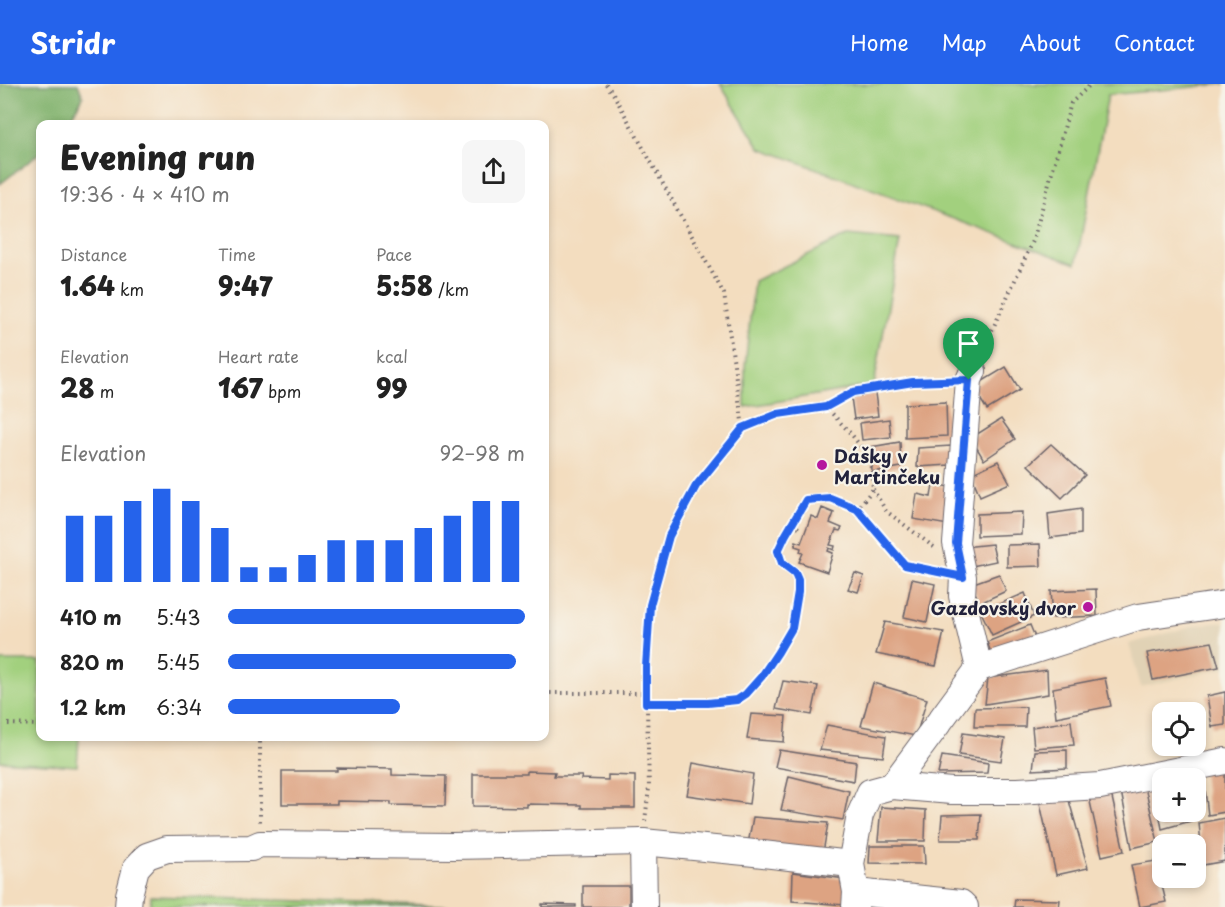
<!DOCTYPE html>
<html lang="en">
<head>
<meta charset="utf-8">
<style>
	:root { --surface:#fff; --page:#f6f6f6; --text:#222; --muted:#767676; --accent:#2563eb }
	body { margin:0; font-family:"Playpen Sans",sans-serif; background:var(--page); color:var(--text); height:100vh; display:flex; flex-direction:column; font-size:22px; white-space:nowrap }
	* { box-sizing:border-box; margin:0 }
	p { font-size:20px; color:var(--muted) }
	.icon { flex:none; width:33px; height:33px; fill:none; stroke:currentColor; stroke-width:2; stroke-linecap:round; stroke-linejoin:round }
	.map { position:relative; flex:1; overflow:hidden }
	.sheet { position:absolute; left:36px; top:36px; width:513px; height:621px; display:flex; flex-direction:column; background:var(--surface); border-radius:12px; box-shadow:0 3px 9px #0003 }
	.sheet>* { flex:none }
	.fabs { position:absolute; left:1152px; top:618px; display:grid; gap:12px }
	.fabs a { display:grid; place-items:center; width:54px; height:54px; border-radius:12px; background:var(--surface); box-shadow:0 3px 9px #0003; font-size:30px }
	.pin { position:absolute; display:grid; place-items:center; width:51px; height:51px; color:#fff; margin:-62px -26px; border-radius:50% 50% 50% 0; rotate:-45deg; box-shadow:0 0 6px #0007 }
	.pin .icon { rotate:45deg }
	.round { display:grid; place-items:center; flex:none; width:63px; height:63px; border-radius:12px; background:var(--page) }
	.headline { display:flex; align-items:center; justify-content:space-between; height:102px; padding:0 24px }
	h1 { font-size:33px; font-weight:800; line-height:45px }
	.stats { display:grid; grid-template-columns:repeat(3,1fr); gap:9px; height:102px; padding:6px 24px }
	.stats div { display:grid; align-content:center }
	.stats b { font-size:26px; font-weight:800 }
	.stats small { font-size:16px; font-weight:400 }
	.stats p { font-size:16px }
	.chart { height:168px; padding:12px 24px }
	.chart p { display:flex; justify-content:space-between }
	.chart svg { width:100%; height:108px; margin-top:6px; stroke:var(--accent); stroke-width:6 }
	ul { padding:0 24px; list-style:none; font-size:20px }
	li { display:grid; grid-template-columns:96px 72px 1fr; align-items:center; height:45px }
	li i { height:15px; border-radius:8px; background:var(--accent) }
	header { display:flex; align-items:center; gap:36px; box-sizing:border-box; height:84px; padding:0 30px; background:var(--accent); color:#fff }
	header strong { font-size:28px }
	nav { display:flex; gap:33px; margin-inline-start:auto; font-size:21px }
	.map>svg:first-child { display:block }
	.built { fill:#e1d2b5 }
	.green { fill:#a2d07e; stroke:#62795c; stroke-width:1.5 }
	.forest { fill:#81b26d; stroke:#526a54; stroke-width:1.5 }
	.building { fill:#dda382 }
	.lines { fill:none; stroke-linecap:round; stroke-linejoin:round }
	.minor-casing { stroke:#6b6369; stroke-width:28 }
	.path { stroke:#6b6369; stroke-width:4; stroke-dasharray:1.5 4.5; stroke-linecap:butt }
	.minor { stroke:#fff; stroke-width:26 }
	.route-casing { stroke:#fff; stroke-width:12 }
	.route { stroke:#2563eb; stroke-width:8 }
	.poi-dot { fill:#b5179e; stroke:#f7f3e8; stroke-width:2 }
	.labels { text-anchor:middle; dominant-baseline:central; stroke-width:4.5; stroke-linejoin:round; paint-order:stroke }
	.poi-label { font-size:18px; font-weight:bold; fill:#22223b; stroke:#f7f3e8; text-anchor:start }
</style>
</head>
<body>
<header>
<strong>Stridr</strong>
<nav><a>Home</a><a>Map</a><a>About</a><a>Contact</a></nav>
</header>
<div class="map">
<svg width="1225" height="823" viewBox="0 0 1225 823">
	<rect width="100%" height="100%" fill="#f7f3e8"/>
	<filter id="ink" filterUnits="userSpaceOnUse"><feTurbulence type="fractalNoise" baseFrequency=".0167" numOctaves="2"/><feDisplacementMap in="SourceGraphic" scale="12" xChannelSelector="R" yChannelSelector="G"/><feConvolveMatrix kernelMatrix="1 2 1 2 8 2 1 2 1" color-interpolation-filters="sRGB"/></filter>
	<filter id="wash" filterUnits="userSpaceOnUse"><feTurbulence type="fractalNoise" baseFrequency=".008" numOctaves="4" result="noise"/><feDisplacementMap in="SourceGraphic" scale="24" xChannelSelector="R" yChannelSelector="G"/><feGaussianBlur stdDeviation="1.35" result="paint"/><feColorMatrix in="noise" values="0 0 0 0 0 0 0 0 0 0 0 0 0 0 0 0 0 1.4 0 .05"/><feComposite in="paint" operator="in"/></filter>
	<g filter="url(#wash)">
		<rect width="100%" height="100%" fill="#f3ddbf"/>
		<!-- built -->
		<path class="built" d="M1225 538V584L1141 603 1129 560 1196 541Z"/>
		<!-- green -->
		<g class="green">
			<path d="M720 0H1225L1108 11 1076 180 760 64Z"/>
			<path d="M848 151 900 156 874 301 745 323V283L754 197Z"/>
			<path d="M0 577H40V652L79 653 77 682 0 677Z"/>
			<path d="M151 812 459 822 150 823Z"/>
		</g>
		<!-- forest -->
		<path class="forest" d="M0 0H78L83 13 67 40H40V69L0 100Z"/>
		<g id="blocks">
			<!-- building -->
			<g class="building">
				<path d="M1006 283 1020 306 987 326 973 303Z"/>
				<path d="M875 309 878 332 854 335 851 313Z"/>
				<path d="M946 318 947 352 905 354V320Z"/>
				<path d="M889 335 891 353 862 356 860 339Z"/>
				<path d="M1001 335 1015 355 984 376 971 354Z"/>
				<path d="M900 358 901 383 872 388 871 363Z"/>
				<path d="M1051 360 1085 391 1062 414 1028 381Z"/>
				<path d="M951 362 950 381 917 383 918 364Z"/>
				<path d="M998 377 1010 399 980 412 971 390Z"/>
				<path d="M933 400 955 404 948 441 913 435 917 410 931 413Z"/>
				<path d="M822 424 834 429 830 439 842 444 840 447 836 446 830 461 835 462 834 466 829 464 828 467 833 469 827 488 799 478 803 469 800 468 801 464 795 462 796 457 801 459 811 432 818 435Z"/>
				<path d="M1081 425V450L1050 454 1048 430Z"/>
				<path d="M1022 428 1021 450 977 452V430Z"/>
				<path d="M992 460 996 477 967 483 964 463Z"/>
				<path d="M1040 460 1041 482 1007 483V461Z"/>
				<path d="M855 489 864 492 858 508 848 505Z"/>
				<path d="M999 490 1006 507 980 519 971 500Z"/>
				<path d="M912 495 935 500 927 538 904 533Z"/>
				<path d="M1096 505 1097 532 1053 534 1051 507Z"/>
				<path d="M1025 509 1034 532 992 551 981 528Z"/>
				<path d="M885 538 944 548 936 582 876 570Z"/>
				<path d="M1030 541 1037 558 993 574 987 558Z"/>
				<path d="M1212 558 1219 583 1153 596 1147 569Z"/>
				<path d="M1047 586 1048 610 985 620 988 594Z"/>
				<path d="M1105 594 1111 622 1056 633 1053 604Z"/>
				<path d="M783 597 818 602 812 631 776 625Z"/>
				<path d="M873 599 927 615 916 652 861 642Z"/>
				<path d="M1225 608V641L1212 643 1207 612Z"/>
				<path d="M1026 623 1025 643H974L975 624Z"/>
				<path d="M751 630 786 632 784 658 747 655Z"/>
				<path d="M1071 637 1074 661 1034 664 1032 643Z"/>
				<path d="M827 641 886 652 883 673 820 666Z"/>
				<path d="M963 649 1005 655 1001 677 959 671Z"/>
				<path d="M779 666 856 678 854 697 775 683Z"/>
				<path d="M1067 666V684L1033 686 1035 667Z"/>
				<path d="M942 672 988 679 987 689 938 690Z"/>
				<path d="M693 679 753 690 749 720 687 711Z"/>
				<path d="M337 684 392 685V691L446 692 445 722 391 721V718L337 717V720H282V687H337Z"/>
				<path d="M1225 685V728L1208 731 1203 688Z"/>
				<path d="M527 687 555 688 554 692H582L581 695 608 696V691L635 692V724H581V721L527 720V723L473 722V690H527Z"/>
				<path d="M789 692 849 707 843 736 781 726Z"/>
				<path d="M1145 703 1158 758 1132 764 1121 707Z"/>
				<path d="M1162 703V728H1189L1191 737 1162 745 1155 705Z"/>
				<path d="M1111 709 1124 767 1102 772 1089 713Z"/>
				<path d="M1068 713 1088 784 1056 791 1040 719Z"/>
				<path d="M881 723 926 726 925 757H878Z"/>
				<path d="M981 730 979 756H940L942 731Z"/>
				<path d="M753 733 828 739 823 769 748 760Z"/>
				<path d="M1225 734V777L1203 781 1199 739Z"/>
				<path d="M870 762H924L925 780 869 779Z"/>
				<path d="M1156 777 1166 818 1140 823 1131 781Z"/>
				<path d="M793 788 845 795V821L792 817Z"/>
				<rect x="583" y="802" width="46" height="21"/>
				<path d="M1015 815 1060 816 1059 823H1014Z"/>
				<path d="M542 820 576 821V823H542Z"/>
			</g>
		</g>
	</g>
	<g filter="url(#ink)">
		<use href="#blocks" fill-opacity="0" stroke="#6b6369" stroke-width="1.5"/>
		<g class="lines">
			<!-- minor casing -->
			<g class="minor-casing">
				<g id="minor">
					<path d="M973 287 969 296 956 459 963 493 962 512 979 584"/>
					<path d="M892 702 979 584 1138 533 1225 520"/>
					<path d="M643 758 644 823"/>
					<path d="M856 808 961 819 965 823"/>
					<path d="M128 823 129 811 136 784 147 772 167 765 251 764 260 760 453 762 643 758 745 768 851 780"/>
					<path d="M855 823 856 808 851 780 860 731 870 708 892 702 952 707H1018L1100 702 1225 677"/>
				</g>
			</g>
			<!-- path -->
			<g class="path">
				<path d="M606 0 614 11 724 210 743 344"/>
				<path d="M982 268 1033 157 1071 19 1091 0"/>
				<path d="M873 405 886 427 935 464"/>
				<path d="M857 425 905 481 941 488"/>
				<path d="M792 441 801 445"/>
				<path d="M544 609H646"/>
				<path d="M647 619H708L737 616 746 611 762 592 778 568 792 544 798 508V497L795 489 781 479 778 467 785 452 806 416 830 414 857 425 873 405 870 375 852 351 826 323"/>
				<path d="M8 640 40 641"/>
				<path d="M260 652V738"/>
				<path d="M645 737 649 704 646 583 650 521 669 452 696 402 743 344 778 330 826 323 853 308 913 298 948 297"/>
			</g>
			<!-- minor -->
			<use href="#minor" class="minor"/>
		</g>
	</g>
	<g class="lines" filter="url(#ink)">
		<!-- route casing -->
		<g class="route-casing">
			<path id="route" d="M969 296 956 459 963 493 905 481 857 425 830 414 806 416 785 452 778 467 782 479 795 489 798 496V508L792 544 778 568 762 592 746 610 737 616 708 619H646V583L650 521 669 452 696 402 743 344 778 330 826 323 853 308 913 298Z"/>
		</g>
		<!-- route -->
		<use href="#route" class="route"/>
	</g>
	<!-- markers -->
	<g class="poi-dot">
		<circle cx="822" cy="381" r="6"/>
		<circle cx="1088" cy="523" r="6"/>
	</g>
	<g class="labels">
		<!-- poi labels -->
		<g class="poi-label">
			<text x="834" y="371">Dášky v<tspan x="834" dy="21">Martinčeku</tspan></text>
			<text x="1076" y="523" text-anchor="end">Gazdovský dvor</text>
		</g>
	</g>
</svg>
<div class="fabs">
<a><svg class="icon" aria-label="locate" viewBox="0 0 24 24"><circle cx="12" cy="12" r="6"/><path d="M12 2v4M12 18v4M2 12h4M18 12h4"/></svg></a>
<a>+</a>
<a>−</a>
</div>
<div class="pin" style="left:969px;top:296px;background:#1e9e55"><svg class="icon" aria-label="arrive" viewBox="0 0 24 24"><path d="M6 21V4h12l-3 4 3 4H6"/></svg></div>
<section class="sheet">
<div class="headline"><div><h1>Evening run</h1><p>19:36 · 4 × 410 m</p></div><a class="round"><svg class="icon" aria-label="share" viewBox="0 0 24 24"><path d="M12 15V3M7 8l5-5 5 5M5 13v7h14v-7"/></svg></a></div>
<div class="stats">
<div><p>Distance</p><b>1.64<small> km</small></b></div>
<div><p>Time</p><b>9:47</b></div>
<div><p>Pace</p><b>5:58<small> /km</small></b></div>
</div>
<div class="stats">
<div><p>Elevation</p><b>28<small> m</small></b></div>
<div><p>Heart rate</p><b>167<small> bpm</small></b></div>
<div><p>kcal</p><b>99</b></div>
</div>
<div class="chart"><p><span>Elevation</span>92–98 m</p>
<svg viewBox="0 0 160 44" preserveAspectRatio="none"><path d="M5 44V17M15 44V17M25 44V11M35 44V6M45 44V11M55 44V22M65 44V38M75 44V38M85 44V33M95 44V27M105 44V27M115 44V27M125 44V22M135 44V17M145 44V11M155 44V11"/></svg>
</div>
<ul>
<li><b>410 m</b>5:43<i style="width:100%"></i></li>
<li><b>820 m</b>5:45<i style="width:97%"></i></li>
<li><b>1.2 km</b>6:34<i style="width:58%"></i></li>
</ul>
</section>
</div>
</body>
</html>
